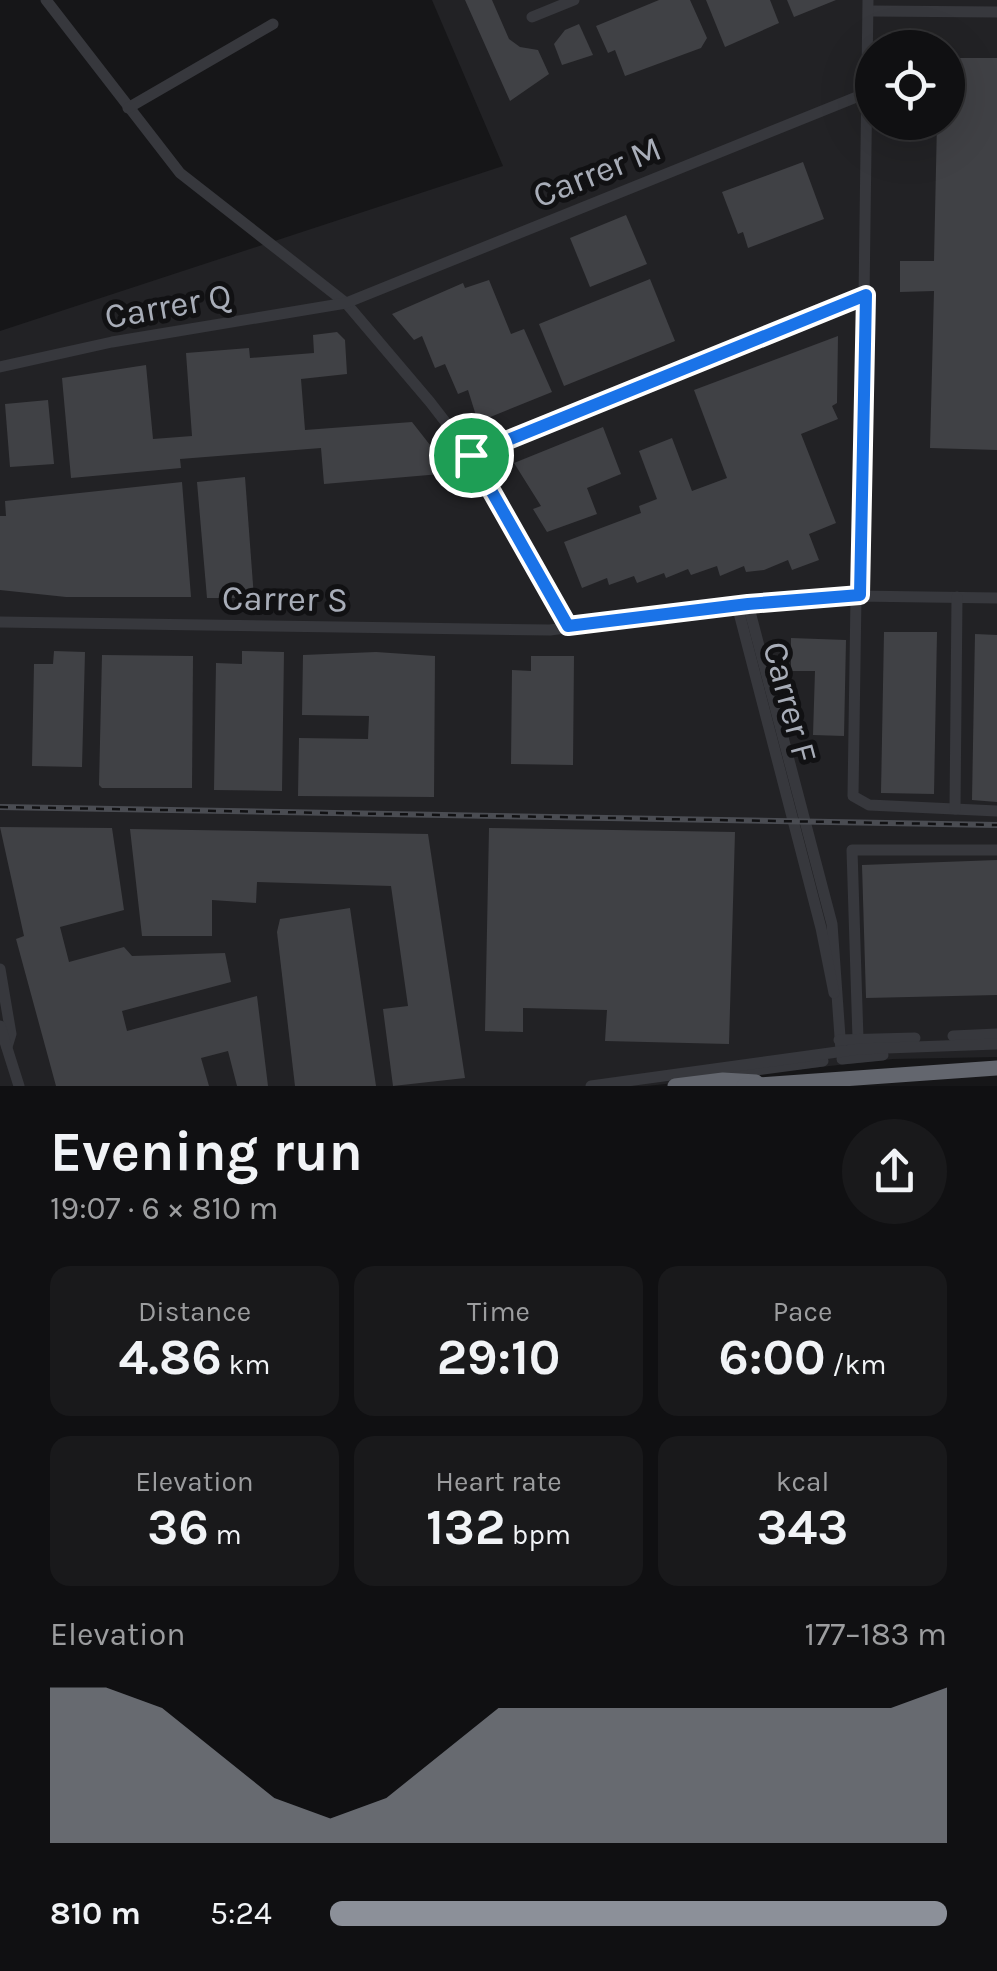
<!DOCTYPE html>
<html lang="en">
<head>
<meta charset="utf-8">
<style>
	:root { --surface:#101012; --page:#19191b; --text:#f1f3f6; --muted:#9c9d9f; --line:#303032; --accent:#8c9099 }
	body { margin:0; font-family:Karla,sans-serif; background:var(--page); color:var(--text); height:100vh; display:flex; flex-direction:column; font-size:38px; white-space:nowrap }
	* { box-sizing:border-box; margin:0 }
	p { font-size:32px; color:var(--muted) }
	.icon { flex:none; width:55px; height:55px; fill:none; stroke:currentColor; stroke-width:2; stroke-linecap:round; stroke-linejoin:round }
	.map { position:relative; height:1086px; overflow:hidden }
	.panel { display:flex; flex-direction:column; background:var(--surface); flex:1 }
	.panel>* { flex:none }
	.fabs { position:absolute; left:855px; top:30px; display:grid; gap:20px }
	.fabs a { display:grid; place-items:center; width:110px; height:110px; border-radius:50%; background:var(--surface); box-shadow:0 10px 40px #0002,0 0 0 2px var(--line); font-size:50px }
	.pin { position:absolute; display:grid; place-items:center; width:85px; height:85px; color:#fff; margin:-42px; border:5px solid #fff; border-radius:50%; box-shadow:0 2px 10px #0007 }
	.round { display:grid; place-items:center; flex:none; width:105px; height:105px; border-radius:52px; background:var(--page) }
	.overview { display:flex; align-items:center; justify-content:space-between; height:170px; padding:0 50px }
	h1 { font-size:55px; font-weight:700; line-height:75px }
	.figures { display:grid; grid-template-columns:repeat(3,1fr); gap:15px; height:170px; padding:10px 50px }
	.figures div { display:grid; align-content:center; border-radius:20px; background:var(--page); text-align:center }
	.figures b { font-size:50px; font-weight:700 }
	.figures small { font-size:28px; font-weight:400 }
	.figures p { font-size:28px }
	.chart { height:280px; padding:20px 50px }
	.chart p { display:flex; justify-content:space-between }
	.chart svg { width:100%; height:180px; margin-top:10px; fill:var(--accent); opacity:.7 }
	ul { padding:0 50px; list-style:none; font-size:32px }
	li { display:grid; grid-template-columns:160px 120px 1fr; align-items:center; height:75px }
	li i { height:25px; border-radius:12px; background:var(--accent) }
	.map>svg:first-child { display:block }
	.built { fill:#222225; fill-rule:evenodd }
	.building { fill:#404145 }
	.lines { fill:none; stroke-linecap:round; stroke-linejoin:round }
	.minor { stroke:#37383d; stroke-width:11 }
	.highway { stroke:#63666e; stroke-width:15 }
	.rail-casing { stroke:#4a4c52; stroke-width:6 }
	.rail { stroke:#111113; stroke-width:2.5; stroke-dasharray:8; stroke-linecap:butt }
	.route-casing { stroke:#fff; stroke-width:20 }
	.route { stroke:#1a73e8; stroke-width:12 }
	.labels { text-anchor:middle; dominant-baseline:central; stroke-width:10; stroke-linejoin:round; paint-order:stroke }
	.street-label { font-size:35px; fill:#a8adb8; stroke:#111113 }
</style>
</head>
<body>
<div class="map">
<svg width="997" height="1086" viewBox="0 0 997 1086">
	<rect width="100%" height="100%" fill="#161618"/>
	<!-- built -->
	<path class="built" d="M432 0H997V1057L893 1059 647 1086H0V331L503 166ZM872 48H948V122H872Z"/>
	<!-- building -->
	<g class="building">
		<path d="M465 0H492L509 39 520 47 538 50 549 74 510 101Z"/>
		<path d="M659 0H690L707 38 701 48 625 76 615 50 608 53 596 26Z"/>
		<path d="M706 0H770L779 23 725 47Z"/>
		<path d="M787 0H836L794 17Z"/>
		<path d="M579 24 593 55 562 65 554 44 565 30Z"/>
		<path d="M948 58H997V450L930 448 934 291 900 292V261H934L937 122H948Z"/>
		<path d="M803 162 824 219 748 248 743 232 738 234 722 192Z"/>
		<path d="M626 215 647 264 590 287 570 238Z"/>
		<path d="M650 279 675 341 564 386 539 324Z"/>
		<path d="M489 280 511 334 524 329 552 392 478 422 468 390 458 394 445 364 435 368 422 336 414 340 392 314 463 283 465 288Z"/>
		<path d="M337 332 345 340 347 374 301 379 305 430 412 422 452 473 324 484 321 448 180 459 181 468 71 478 62 378 146 365 153 439 192 436 186 353 249 348 250 358 314 353 313 335Z"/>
		<path d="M838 336 837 403 832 406 838 419 801 434 836 523 809 534 819 560 792 570 788 560 764 570 746 572 744 566 720 576 717 566 691 575 688 569 666 578 664 573 637 583 634 576 609 585 607 578 582 588 564 542 641 513 639 506 657 499 639 451 672 438 692 491 727 478 694 390Z"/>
		<path d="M48 400 54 464 10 467 5 404Z"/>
		<path d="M603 427 621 474 587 488 597 514 547 532 533 509 541 506 514 463Z"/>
		<path d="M245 477 254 598H207L197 482Z"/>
		<path d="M182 482 191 597H66L0 590V516H6L5 501Z"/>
		<path d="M884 632H937L934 794 881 793Z"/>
		<path d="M975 634 997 635V802L972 800Z"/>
		<path d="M791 638 846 640 844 736 813 735 815 671H791Z"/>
		<path d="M54 651 85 652 82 767 32 766 34 664H53Z"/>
		<path d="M242 651 284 652 282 791 214 790 216 663 242 664Z"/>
		<path d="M376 652 435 656 434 797 298 796 299 738 368 739 369 716 302 715 303 655Z"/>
		<path d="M102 655 193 656 192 788H102L99 785Z"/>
		<path d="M531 656H574L573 765 511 764 512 670 531 671Z"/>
		<path d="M0 827 112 828 124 910 60 927 69 962 124 947 132 956 225 953 231 982 122 1011 127 1031 257 996 268 1086H237L228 1051 201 1058 209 1086H56L16 939 24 936Z"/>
		<path d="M489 828 735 832 729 1044 605 1041 607 1010 523 1008V1032L485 1031Z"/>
		<path d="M130 829 428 834 465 1078 393 1086 383 1009 408 1006 391 886 257 882 256 903 212 900V936H142Z"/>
		<path d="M997 860V995L866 998 862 865Z"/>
		<path d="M350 908 376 1086H295L277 932 280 919Z"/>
	</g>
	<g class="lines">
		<!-- minor -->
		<g class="minor">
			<path d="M46 0 180 173 346 303 430 402 471 455 569 626"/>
			<path d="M871 11 997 12"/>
			<path d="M532 17 574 0"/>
			<path d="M128 108 273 24"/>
			<path d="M0 367 112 342 346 303 869 92"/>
			<path d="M471 455 866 295"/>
			<path d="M860 595 868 0"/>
			<path d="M856 596 853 796 869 805 997 811"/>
			<path d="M748 604 832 924 841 1051"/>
			<path d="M737 605 821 928 834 993"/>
			<path d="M0 622 550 630 748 604 856 596 997 598"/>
			<path d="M955 809 957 597"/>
			<path d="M0 969 11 1034 7 1047"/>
			<path d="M0 1026 19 1086"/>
			<path d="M953 1036 997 1034"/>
			<path d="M858 1039 852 850H997"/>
			<path d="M839 1040 915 1038"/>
			<path d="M842 1059 883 1055"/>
			<path d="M718 1075 823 1061"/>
			<path d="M591 1086 859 1049 997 1044"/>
		</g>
		<!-- highway -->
		<g class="highway">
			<path d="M675 1086 723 1080 756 1082"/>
			<path d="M744 1086 997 1068"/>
		</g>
		<!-- rail casing -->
		<g class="rail-casing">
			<path id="rail" d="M0 807 997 825"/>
		</g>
		<!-- rail -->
		<use href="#rail" class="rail"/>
	</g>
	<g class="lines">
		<!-- route casing -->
		<g class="route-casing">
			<path id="route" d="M866 295 860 595 748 604 568 626 471 455Z"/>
		</g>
		<!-- route -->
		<use href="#route" class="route"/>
	</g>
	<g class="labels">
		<!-- street labels -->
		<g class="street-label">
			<text transform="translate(597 172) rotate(-22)">Carrer M</text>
			<text transform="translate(168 306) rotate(-10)">Carrer Q</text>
			<text transform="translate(285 599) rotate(1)">Carrer S</text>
			<text transform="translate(790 702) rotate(75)">Carrer F</text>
		</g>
	</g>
</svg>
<div class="fabs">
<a><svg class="icon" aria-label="locate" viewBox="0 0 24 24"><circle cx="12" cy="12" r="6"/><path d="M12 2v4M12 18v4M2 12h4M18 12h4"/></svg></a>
</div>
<div class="pin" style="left:471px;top:455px;background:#1e9e55"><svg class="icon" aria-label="arrive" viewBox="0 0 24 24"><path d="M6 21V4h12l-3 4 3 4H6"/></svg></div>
</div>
<section class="panel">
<div class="overview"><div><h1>Evening run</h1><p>19:07 · 6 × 810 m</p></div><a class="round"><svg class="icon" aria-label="share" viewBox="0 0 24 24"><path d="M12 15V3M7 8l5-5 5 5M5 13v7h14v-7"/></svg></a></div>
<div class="figures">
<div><p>Distance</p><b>4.86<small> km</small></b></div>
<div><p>Time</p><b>29:10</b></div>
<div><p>Pace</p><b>6:00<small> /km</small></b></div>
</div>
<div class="figures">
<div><p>Elevation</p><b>36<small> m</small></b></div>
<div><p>Heart rate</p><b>132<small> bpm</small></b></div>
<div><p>kcal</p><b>343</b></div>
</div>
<div class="chart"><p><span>Elevation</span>177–183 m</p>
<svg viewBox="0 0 160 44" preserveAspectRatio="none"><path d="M0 44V6L10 6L20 11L30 22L40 33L50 38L60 33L70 22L80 11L90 11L100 11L110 11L120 11L130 11L140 11L150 11L160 6V44z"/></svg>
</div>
<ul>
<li><b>810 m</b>5:24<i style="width:100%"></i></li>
</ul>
</section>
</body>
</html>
